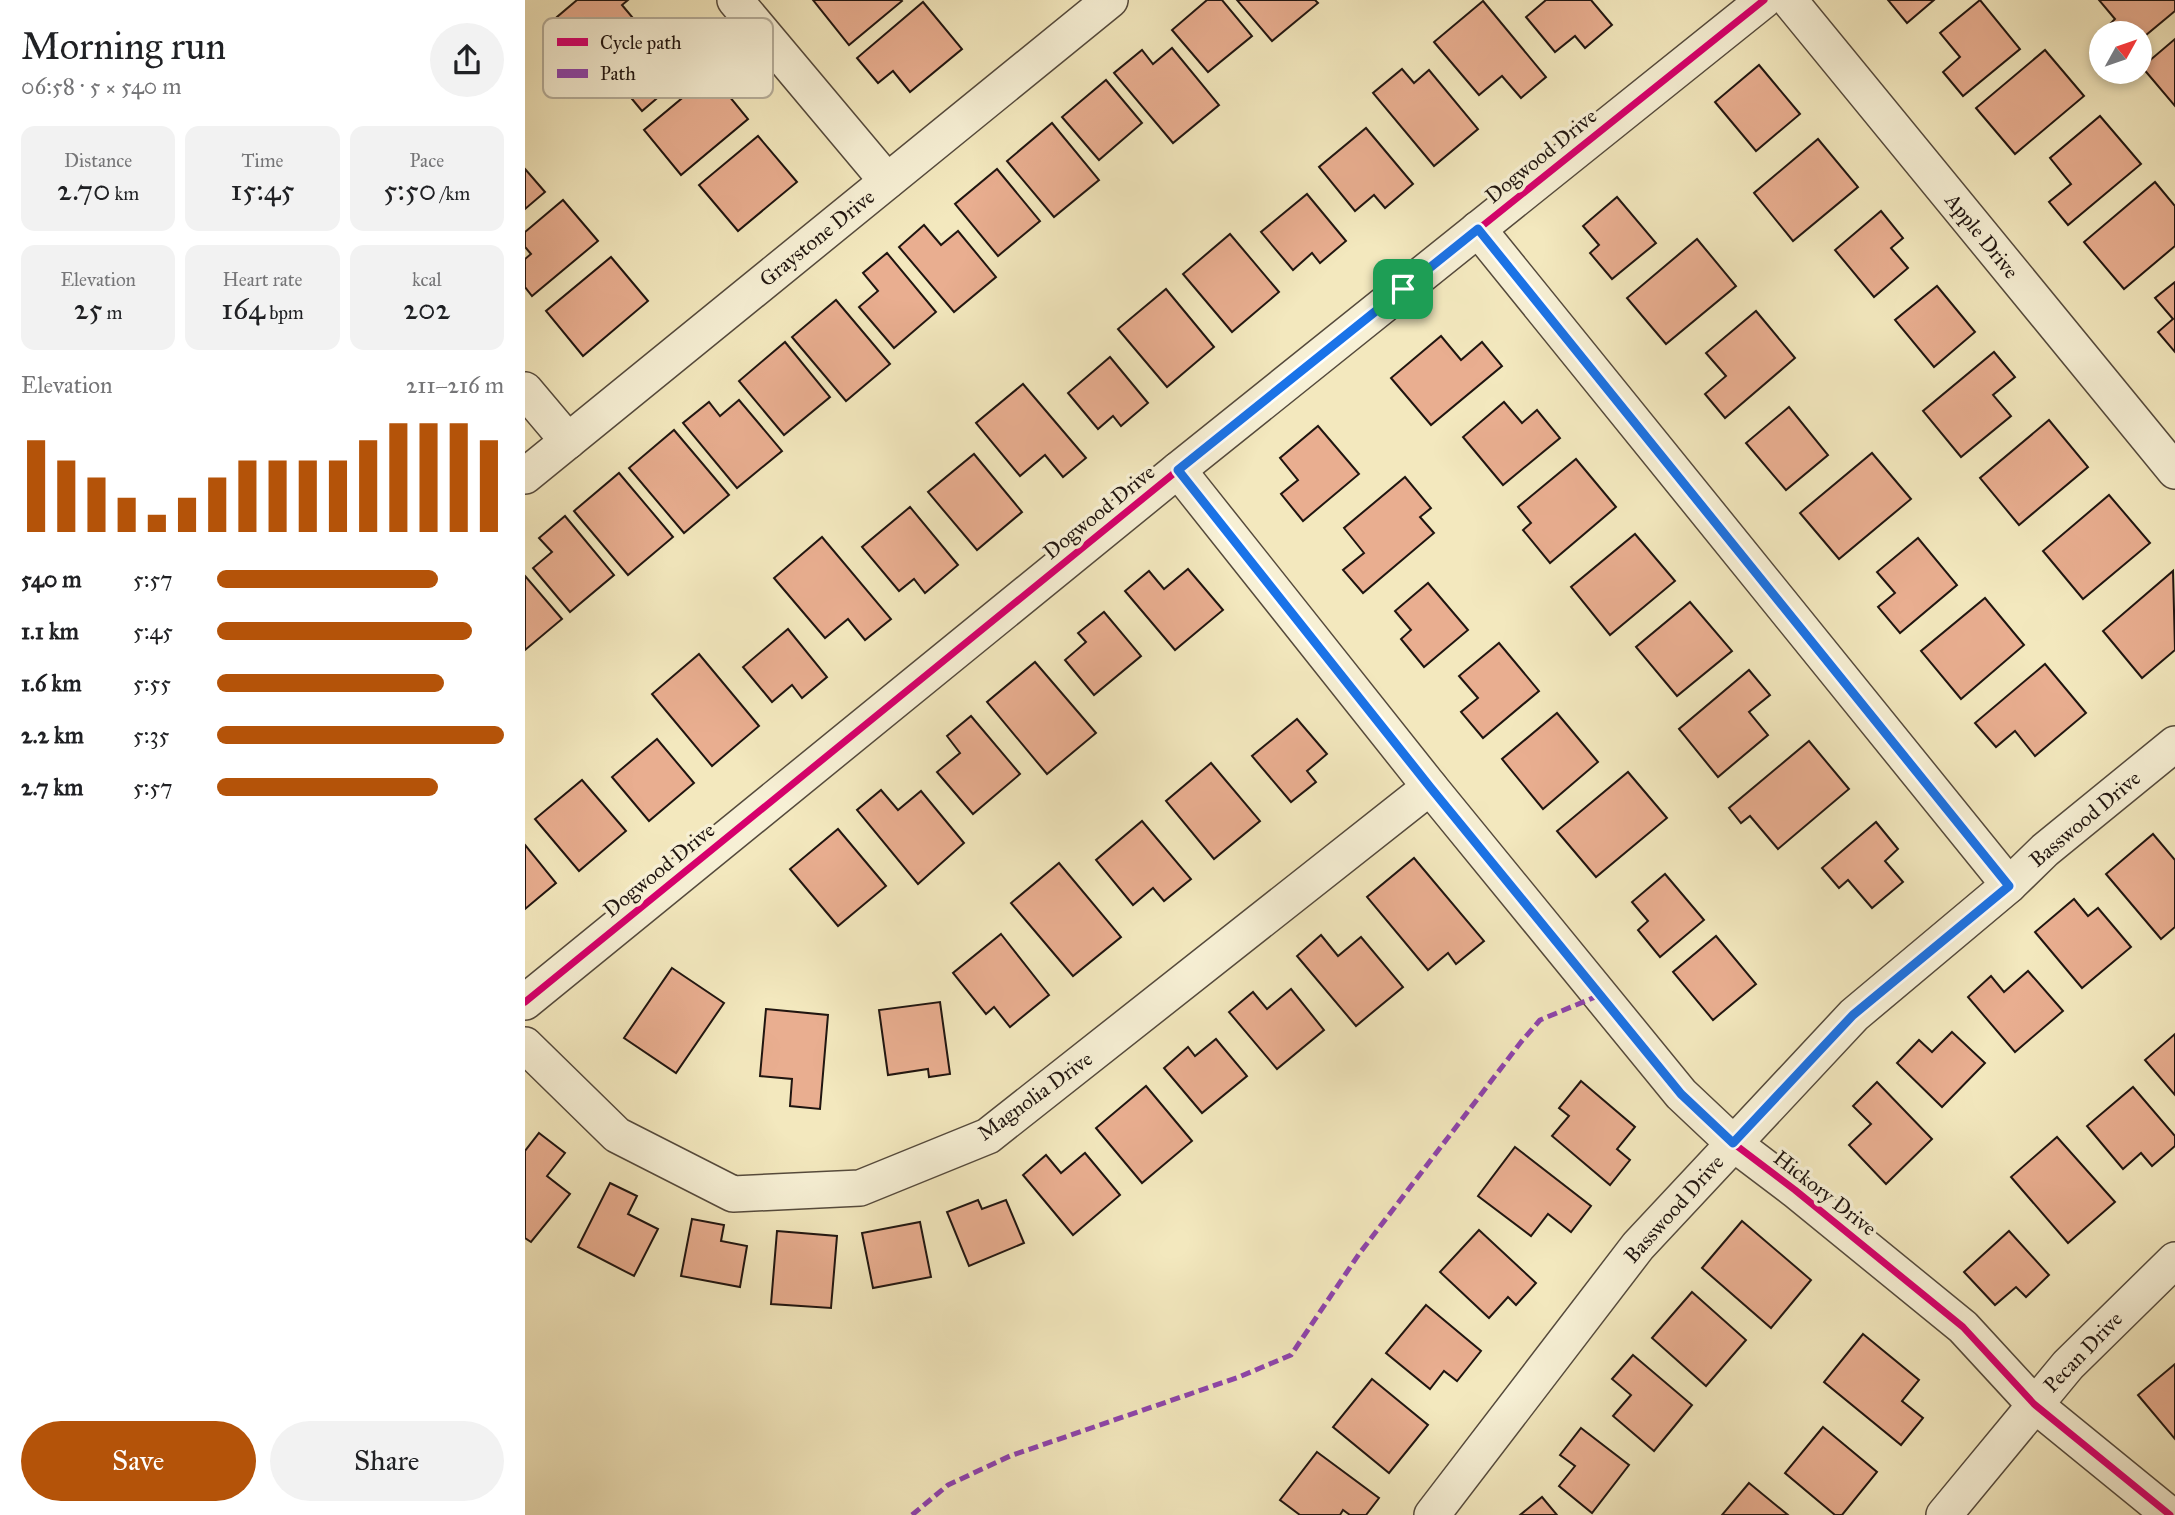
<!DOCTYPE html>
<html lang="en">
<head>
<meta charset="utf-8">
<style>
	:root { --surface:#fff; --page:#f2f2f2; --text:#202124; --muted:#757577; --accent:#b45309 }
	body { margin:0; font-family:"IM FELL Great Primer",serif; background:var(--page); color:var(--text); height:100vh; display:flex; flex-direction:column; font-size:26px; white-space:nowrap }
	* { box-sizing:border-box; margin:0 }
	p { font-size:23px; color:var(--muted) }
	.icon { flex:none; width:38px; height:38px; fill:none; stroke:currentColor; stroke-width:2; stroke-linecap:round; stroke-linejoin:round }
	.map { position:relative; flex:1; overflow:hidden }
	.sheet { display:flex; flex-direction:column; background:var(--surface); width:525px }
	.sheet>* { flex:none }
	.needle { width:46px; rotate:50deg }
	.tools { position:absolute; left:1564px; top:21px; display:grid; gap:14px }
	.tools a { display:grid; place-items:center; width:63px; height:63px; border-radius:50%; background:var(--surface); box-shadow:0 4px 10px #0003; font-size:35px }
	.pin { position:absolute; display:grid; place-items:center; width:60px; height:60px; color:#fff; margin:-30px; border-radius:14px; box-shadow:0 4px 10px #0006 }
	.round { display:grid; place-items:center; flex:none; width:74px; height:74px; border-radius:37px; background:var(--page) }
	.summary { display:flex; align-items:center; justify-content:space-between; height:119px; padding:0 21px }
	h1 { font-size:38px; font-weight:600; line-height:52px }
	.figures { display:grid; grid-template-columns:repeat(3,1fr); gap:10px; height:119px; padding:7px 21px }
	.figures div { display:grid; align-content:center; border-radius:14px; background:var(--page); text-align:center }
	.figures b { font-size:30px; font-weight:600 }
	.figures small { font-size:19px; font-weight:400 }
	.figures p { font-size:19px }
	.chart { height:196px; padding:14px 21px }
	.chart p { display:flex; justify-content:space-between }
	.chart svg { width:100%; height:126px; margin-top:7px; stroke:var(--accent); stroke-width:6 }
	.action { display:flex; gap:14px; margin-top:auto; padding:14px 21px }
	.action a { flex:1; height:80px; border-radius:42px; background:var(--accent); color:#fff; font-size:28px; font-weight:600; line-height:80px; text-align:center }
	.action a+a { background:var(--page); color:var(--text) }
	ul { padding:0 21px; list-style:none; font-size:23px }
	li { display:grid; grid-template-columns:112px 84px 1fr; align-items:center; height:52px }
	li i { height:18px; border-radius:9px; background:var(--accent) }
	main { display:flex; flex:1; min-height:0 }
	.map>svg:first-child { display:block }
	.building { fill:#e9ae90; stroke:#201510; stroke-width:2 }
	.lines { fill:none; stroke-linecap:round; stroke-linejoin:round }
	.street-casing { stroke:#554a3c; stroke-width:38 }
	.street { stroke:#f7f0d5; stroke-width:35 }
	.quiet { stroke:#8e44ad; stroke-width:5; stroke-dasharray:10 5; stroke-linecap:butt }
	.cycleway-casing { stroke:#f7f0d5; stroke-width:11 }
	.cycleway { stroke:#d6006c; stroke-width:7 }
	.route-casing { stroke:#fff; stroke-width:14 }
	.route { stroke:#1a73e8; stroke-width:9 }
	.labels { text-anchor:middle; dominant-baseline:central; stroke-width:7; stroke-linejoin:round; paint-order:stroke }
	.street-label { font-size:21px; fill:#201510; stroke:#f7f0d5 }
	.key { fill:#f7f0d5; stroke:#b6ae9a; stroke-width:2 }
	.key-label { font-size:19px; fill:#201510 }
</style>
</head>
<body>
<main>
<section class="sheet">
<div class="summary"><div><h1>Morning run</h1><p>06:58 · 5 × 540 m</p></div><a class="round"><svg class="icon" aria-label="share" viewBox="0 0 24 24"><path d="M12 15V3M7 8l5-5 5 5M5 13v7h14v-7"/></svg></a></div>
<div class="figures">
<div><p>Distance</p><b>2.70<small> km</small></b></div>
<div><p>Time</p><b>15:45</b></div>
<div><p>Pace</p><b>5:50<small> /km</small></b></div>
</div>
<div class="figures">
<div><p>Elevation</p><b>25<small> m</small></b></div>
<div><p>Heart rate</p><b>164<small> bpm</small></b></div>
<div><p>kcal</p><b>202</b></div>
</div>
<div class="chart"><p><span>Elevation</span>211–216 m</p>
<svg viewBox="0 0 160 44" preserveAspectRatio="none"><path d="M5 44V12M15 44V19M25 44V25M35 44V32M45 44V38M55 44V32M65 44V25M75 44V19M85 44V19M95 44V19M105 44V19M115 44V12M125 44V6M135 44V6M145 44V6M155 44V12"/></svg>
</div>
<ul>
<li><b>540 m</b>5:57<i style="width:77%"></i></li>
<li><b>1.1 km</b>5:45<i style="width:89%"></i></li>
<li><b>1.6 km</b>5:55<i style="width:79%"></i></li>
<li><b>2.2 km</b>5:35<i style="width:100%"></i></li>
<li><b>2.7 km</b>5:57<i style="width:77%"></i></li>
</ul>
<div class="action"><a>Save</a><a>Share</a></div>
</section>
<div class="map">
<svg width="1650" height="1515" viewBox="0 0 1650 1515">
	<rect width="100%" height="100%" fill="#f3e8be"/>
	<filter id="stains"><feTurbulence type="fractalNoise" baseFrequency=".00286" numOctaves="4"/><feColorMatrix values="0 0 0 0 .2 0 0 0 0 .09 0 0 0 0 .02 0 0 0 .5 -.17"/></filter>
	<radialGradient id="worn" r=".72"><stop offset=".6" stop-color="#630" stop-opacity="0"/><stop offset="1" stop-color="#630" stop-opacity=".3"/></radialGradient>
	<!-- building -->
	<g class="building">
		<path d="M52 0H103L97 5 113 24 68 61 32 17Z"/>
		<path d="M288 0H376L377 1 324 45Z"/>
		<path d="M682 0H697L727 36 683 72 647 30Z"/>
		<path d="M712 0H790L793 3 747 41Z"/>
		<path d="M1021 0H1066L1087 25 1060 48 1050 36 1030 52 1001 17Z"/>
		<path d="M1363 0H1409L1382 23Z"/>
		<path d="M1455 0 1495 49 1438 96 1418 72 1435 57 1415 33Z"/>
		<path d="M1574 0H1650V11L1615 40V33H1589L1583 26 1590 19Z"/>
		<path d="M958 1 1021 77 996 98 977 76 954 95 909 42Z"/>
		<path d="M398 2 437 49 385 92 368 71 353 83 332 58Z"/>
		<path d="M141 20 162 44 143 60 157 77 117 111 82 69Z"/>
		<path d="M1650 39V106L1617 67Z"/>
		<path d="M647 48 694 105 648 143 589 73 617 50 628 64Z"/>
		<path d="M1520 50 1559 96 1490 154 1451 108Z"/>
		<path d="M1234 65 1275 114 1231 151 1190 102Z"/>
		<path d="M877 69 889 83 904 70 953 129 909 166 848 93Z"/>
		<path d="M186 74 223 119 156 175 119 130Z"/>
		<path d="M581 80 617 123 574 160 537 117Z"/>
		<path d="M1575 116 1616 164 1543 225 1524 202 1546 184 1525 158Z"/>
		<path d="M527 123 574 180 529 217 482 161Z"/>
		<path d="M841 128 888 184 860 208 849 195 830 211 794 167Z"/>
		<path d="M233 136 272 182 213 231 174 185Z"/>
		<path d="M1293 139 1333 187 1268 241 1229 193Z"/>
		<path d="M0 169 20 192 0 209Z"/>
		<path d="M472 169 515 221 473 256 430 204Z"/>
		<path d="M1630 182 1650 206V246L1599 289 1559 242Z"/>
		<path d="M782 194 821 241 795 263 787 253 768 270 736 232Z"/>
		<path d="M1092 197 1131 243 1087 279 1065 253 1074 245 1058 226Z"/>
		<path d="M38 200 73 241 7 296 0 287V259L6 254 0 247V232Z"/>
		<path d="M1356 211 1378 238 1366 248 1383 268 1349 297 1310 250Z"/>
		<path d="M399 225 416 245 433 231 471 277 429 312 374 247Z"/>
		<path d="M705 234 754 292 707 332 658 274Z"/>
		<path d="M1172 239 1211 286 1141 344 1102 298Z"/>
		<path d="M362 253 411 312 369 348 334 307 353 291 338 273Z"/>
		<path d="M86 257 123 301 58 356 21 311Z"/>
		<path d="M1650 282V352L1633 332 1648 319 1630 298Z"/>
		<path d="M1412 286 1450 332 1409 367 1370 320Z"/>
		<path d="M641 289 689 347 642 387 593 329Z"/>
		<path d="M311 300 365 364 321 401 267 337Z"/>
		<path d="M1231 311 1270 358 1200 418 1180 394 1201 376 1181 353Z"/>
		<path d="M916 336 936 360 957 342 977 366 906 425 866 378Z"/>
		<path d="M260 342 305 397 259 435 214 381Z"/>
		<path d="M1469 352 1490 377 1468 395 1486 416 1436 457 1398 411Z"/>
		<path d="M585 357 623 403 596 426 588 416 573 429 543 393Z"/>
		<path d="M498 384 561 458 538 477 520 455 495 476 451 423Z"/>
		<path d="M214 400 257 451 212 488 158 423 184 402 195 416Z"/>
		<path d="M979 402 997 423 1012 410 1035 438 978 485 938 437Z"/>
		<path d="M1264 407 1303 455 1261 490 1221 443Z"/>
		<path d="M1524 420 1563 467 1494 525 1455 478Z"/>
		<path d="M793 426 834 474 778 521 756 494 773 480 755 458Z"/>
		<path d="M149 430 204 495 159 533 104 468Z"/>
		<path d="M1347 453 1386 499 1314 559 1275 513Z"/>
		<path d="M449 454 497 512 452 550 403 492Z"/>
		<path d="M1051 459 1091 507 1025 563 998 530 1006 523 993 507Z"/>
		<path d="M94 473 148 537 103 575 49 511Z"/>
		<path d="M880 477 906 508 895 517 909 533 838 593 818 570 839 553 819 528Z"/>
		<path d="M1584 495 1625 543 1558 599 1518 551Z"/>
		<path d="M385 507 433 565 400 593 389 579 374 591 337 547Z"/>
		<path d="M40 516 89 575 45 612 8 568 27 552 14 538Z"/>
		<path d="M1110 534 1150 581 1085 635 1046 587Z"/>
		<path d="M297 537 366 619 340 640 323 619 300 638 249 578Z"/>
		<path d="M1393 538 1432 585 1375 633 1353 607 1370 593 1352 572Z"/>
		<path d="M663 569 698 610 650 650 600 591 624 571 639 589Z"/>
		<path d="M1648 571 1650 650 1617 678 1578 631Z"/>
		<path d="M0 576 37 619 0 650Z"/>
		<path d="M903 583 943 630 899 667 876 639 886 630 870 611Z"/>
		<path d="M1460 598 1499 645 1436 699 1396 651Z"/>
		<path d="M1165 602 1207 651 1152 696 1111 647Z"/>
		<path d="M579 612 616 656 569 695 540 660 561 642 553 633Z"/>
		<path d="M263 629 302 677 277 698 267 685 247 702 218 667Z"/>
		<path d="M974 643 1014 691 958 738 936 712 953 698 934 676Z"/>
		<path d="M174 654 234 726 187 766 127 694Z"/>
		<path d="M510 662 571 733 522 774 462 702Z"/>
		<path d="M1520 664 1561 713 1510 756 1490 731 1471 747 1450 723Z"/>
		<path d="M1224 670 1245 695 1224 712 1243 735 1193 777 1154 729Z"/>
		<path d="M1032 713 1073 762 1018 809 977 759Z"/>
		<path d="M446 716 495 774 448 814 412 772 435 753 422 736Z"/>
		<path d="M772 719 802 754 782 771 791 782 766 802 727 756Z"/>
		<path d="M132 739 169 783 124 821 87 777Z"/>
		<path d="M1284 741 1324 789 1253 849 1225 816 1216 823 1204 808Z"/>
		<path d="M686 763 735 821 689 859 641 801Z"/>
		<path d="M1103 772 1142 818 1071 877 1032 831Z"/>
		<path d="M57 780 101 831 54 871 10 819Z"/>
		<path d="M356 790 373 810 396 791 439 843 393 884 332 810Z"/>
		<path d="M617 821 666 879 639 901 628 888 608 905 571 860Z"/>
		<path d="M1351 822 1373 849 1360 861 1378 882 1347 908 1323 880 1314 888 1297 868Z"/>
		<path d="M313 829 361 886 313 926 265 869Z"/>
		<path d="M1628 834 1650 860V927L1636 939 1581 874Z"/>
		<path d="M0 845 31 883 0 909Z"/>
		<path d="M889 858 959 941 931 964 923 953 903 970 842 897Z"/>
		<path d="M534 863 596 937 548 976 486 903Z"/>
		<path d="M1140 874 1179 920 1135 957 1113 930 1123 921 1107 902Z"/>
		<path d="M1549 899 1563 916 1573 908 1606 947 1557 988 1510 932Z"/>
		<path d="M476 934 524 995 485 1027 469 1007 461 1014 428 973Z"/>
		<path d="M796 935 813 956 836 937 878 987 831 1026 772 956Z"/>
		<path d="M1191 936 1231 984 1188 1020 1148 972Z"/>
		<path d="M147 968 199 1003 151 1073 99 1038Z"/>
		<path d="M1503 971 1538 1011 1490 1052 1443 997 1466 976 1479 992Z"/>
		<path d="M766 989 799 1030 752 1069 704 1012 728 992 742 1009Z"/>
		<path d="M415 1002 425 1074 404 1077 403 1069 363 1075 354 1010Z"/>
		<path d="M241 1009 303 1015 295 1109 265 1106 267 1079 235 1076Z"/>
		<path d="M1427 1032 1460 1063 1417 1107 1372 1063 1394 1040 1407 1052Z"/>
		<path d="M1650 1034V1095L1620 1060Z"/>
		<path d="M691 1039 722 1076 677 1113 639 1068 663 1047 670 1056Z"/>
		<path d="M1056 1081 1110 1127 1092 1149 1105 1160 1085 1185 1027 1136 1044 1116 1034 1108Z"/>
		<path d="M1352 1082 1407 1139 1361 1184 1324 1145 1346 1124 1328 1106Z"/>
		<path d="M621 1086 667 1141 617 1183 571 1128Z"/>
		<path d="M1608 1087 1650 1136V1146L1627 1166 1616 1153 1598 1169 1562 1126Z"/>
		<path d="M14 1133 40 1153 22 1176 45 1194 6 1242 0 1238V1151Z"/>
		<path d="M1532 1137 1590 1202 1543 1243 1486 1177Z"/>
		<path d="M990 1147 1066 1206 1046 1232 1023 1214 1006 1236 953 1196Z"/>
		<path d="M560 1153 595 1195 548 1235 498 1175 521 1155 536 1173Z"/>
		<path d="M85 1183 112 1196 103 1214 133 1229 109 1276 53 1247Z"/>
		<path d="M453 1200 457 1209 481 1200 499 1243 444 1266 422 1212Z"/>
		<path d="M167 1219 199 1225 196 1241 222 1246 215 1287 156 1276Z"/>
		<path d="M1217 1221 1286 1280 1246 1328 1177 1268Z"/>
		<path d="M395 1222 406 1277 348 1288 337 1233Z"/>
		<path d="M954 1230 1011 1283 991 1305 983 1297 964 1318 915 1272Z"/>
		<path d="M252 1231 312 1236 306 1308 246 1304Z"/>
		<path d="M1484 1231 1524 1275 1501 1297 1491 1287 1470 1305 1439 1272Z"/>
		<path d="M1167 1292 1221 1340 1181 1386 1127 1338Z"/>
		<path d="M901 1305 956 1351 932 1381 919 1371 905 1389 861 1353Z"/>
		<path d="M1338 1334 1394 1380 1377 1401 1398 1418 1376 1445 1299 1382Z"/>
		<path d="M1108 1355 1167 1405 1129 1451 1088 1416 1106 1395 1087 1379Z"/>
		<path d="M1650 1364V1439L1613 1395Z"/>
		<path d="M847 1379 903 1425 864 1473 808 1427Z"/>
		<path d="M1298 1427 1352 1472 1317 1515H1310L1260 1473Z"/>
		<path d="M1056 1428 1104 1465 1067 1513 1034 1486 1050 1466 1035 1455Z"/>
		<path d="M792 1452 854 1498 841 1515H825L818 1510 815 1515H775L755 1500Z"/>
		<path d="M1224 1483 1263 1515H1197Z"/>
		<path d="M1017 1497 1032 1515H995Z"/>
	</g>
	<g class="lines">
		<!-- street casing -->
		<g class="street-casing">
			<g id="street">
				<path d="M210 0 362 181"/>
				<path d="M1264 0 1650 471"/>
				<path d="M953 229 1484 885"/>
				<path d="M0 390 43 441"/>
				<path d="M653 470 905 787 1156 1094 1208 1143 1270 1190 1438 1327 1509 1404 1645 1515"/>
				<path d="M0 476 585 0"/>
				<path d="M0 1002 653 470 1239 0"/>
				<path d="M0 1045 92 1135 208 1194 335 1188 463 1136 905 787"/>
				<path d="M907 1515 1113 1246 1329 1015 1484 885 1520 850 1650 744"/>
				<path d="M1419 1515 1543 1365 1650 1260"/>
			</g>
		</g>
		<!-- street -->
		<use href="#street" class="street"/>
		<!-- quiet -->
		<path class="quiet" d="M387 1515 423 1485 485 1456 714 1377 766 1355 834 1254 996 1042 1015 1020 1075 995"/>
		<!-- cycleway casing -->
		<g class="cycleway-casing">
			<g id="cycleway">
				<path d="M653 470 905 787 1156 1094 1208 1143 1270 1190 1438 1327 1509 1404 1645 1515"/>
				<path d="M0 1002 653 470 1239 0"/>
			</g>
		</g>
		<!-- cycleway -->
		<use href="#cycleway" class="cycleway"/>
	</g>
	<g class="lines">
		<!-- route casing -->
		<g class="route-casing">
			<path id="route" d="M953 229 1484 886 1328 1015 1208 1143 1156 1094 905 787 653 470Z"/>
		</g>
		<!-- route -->
		<use href="#route" class="route"/>
	</g>
	<g class="labels">
		<!-- street labels -->
		<g class="street-label">
			<text transform="translate(1016 156) rotate(-39)">Dogwood Drive</text>
			<text transform="translate(1457 236) rotate(51)">Apple Drive</text>
			<text transform="translate(292 238) rotate(-39)">Graystone Drive</text>
			<text transform="translate(574 512) rotate(-39)">Dogwood Drive</text>
			<text transform="translate(1560 819) rotate(-40)">Basswood Drive</text>
			<text transform="translate(134 870) rotate(-39)">Dogwood Drive</text>
			<text transform="translate(510 1096) rotate(-36)">Magnolia Drive</text>
			<text transform="translate(1300 1193) rotate(38)">Hickory Drive</text>
			<text transform="translate(1149 1209) rotate(-48)">Basswood Drive</text>
			<text transform="translate(1558 1352) rotate(-46)">Pecan Drive</text>
		</g>
	</g>
	<!-- legend -->
	<rect x="18" y="18" width="230" height="80" rx="10" class="key"/>
	<rect x="32" y="38" width="31" height="8" fill="#d6006c"/>
	<rect x="32" y="69" width="31" height="9" fill="#8e44ad"/>
	<g class="key-label">
		<text x="75" y="49">Cycle path</text>
		<text x="75" y="80">Path</text>
	</g>
	<rect width="100%" height="100%" filter="url(#stains)"/>
	<rect width="100%" height="100%" fill="url(#worn)"/>
</svg>
<div class="tools">
<a><svg class="needle" viewBox="-14 -14 28 28"><path d="M0-13l5 13h-10z" fill="#e53935"/><path d="M0 13l5-13h-10z" fill="#757577"/></svg></a>
</div>
<div class="pin" style="left:878px;top:289px;background:#1e9e55"><svg class="icon" aria-label="arrive" viewBox="0 0 24 24"><path d="M6 21V4h12l-3 4 3 4H6"/></svg></div>
</div>
</main>
</body>
</html>
